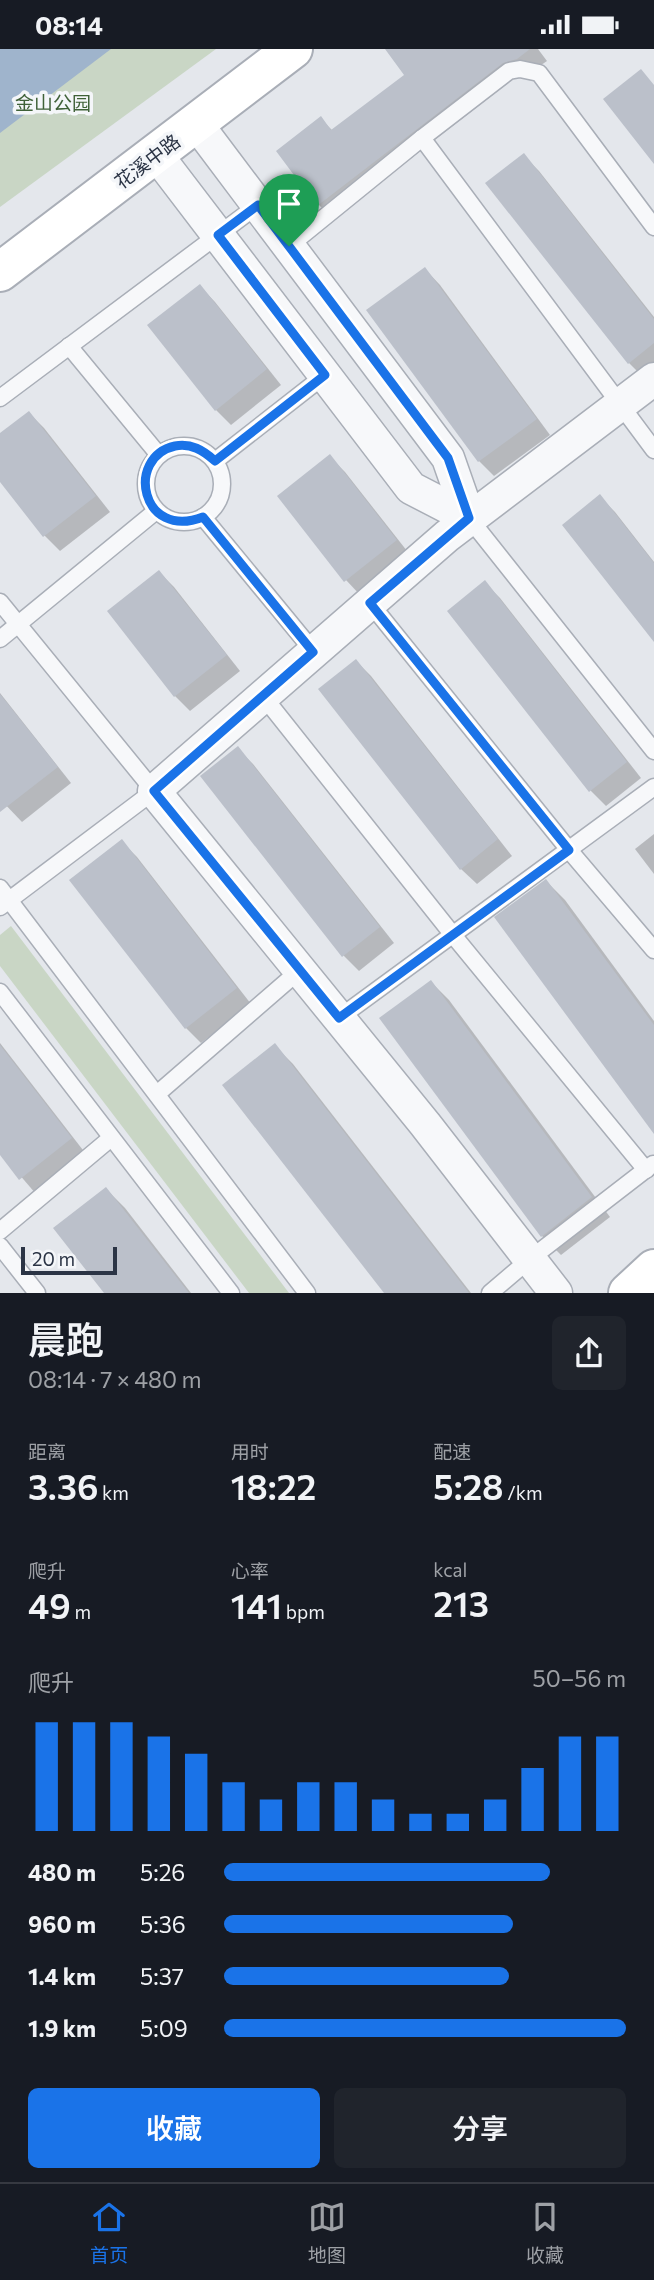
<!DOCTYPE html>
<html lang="zh">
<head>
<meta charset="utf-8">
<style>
	:root { --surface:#171b24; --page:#20242c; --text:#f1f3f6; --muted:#9ea1a6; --line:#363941; --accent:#1a73e8 }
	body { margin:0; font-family:Commissioner,"Noto Sans SC",sans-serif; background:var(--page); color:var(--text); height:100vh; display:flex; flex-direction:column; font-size:26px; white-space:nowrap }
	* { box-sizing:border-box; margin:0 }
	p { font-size:23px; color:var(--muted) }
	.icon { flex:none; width:38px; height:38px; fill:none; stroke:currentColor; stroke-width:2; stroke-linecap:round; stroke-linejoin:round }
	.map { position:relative; height:1244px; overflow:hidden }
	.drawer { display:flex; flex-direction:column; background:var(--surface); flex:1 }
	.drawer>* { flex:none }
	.scale { position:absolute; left:21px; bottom:18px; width:96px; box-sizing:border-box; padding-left:7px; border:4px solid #2b3445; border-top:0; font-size:19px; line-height:24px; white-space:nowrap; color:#2b3445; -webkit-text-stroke:5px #f4f6f9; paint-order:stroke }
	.pin { position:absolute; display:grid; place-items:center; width:60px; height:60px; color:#fff; margin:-72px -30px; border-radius:50% 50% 50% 0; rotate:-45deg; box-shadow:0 0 7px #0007 }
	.pin .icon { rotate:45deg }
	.round { display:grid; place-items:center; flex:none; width:74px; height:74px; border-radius:10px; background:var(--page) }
	.summary { display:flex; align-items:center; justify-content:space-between; height:119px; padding:0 28px }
	h1 { font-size:38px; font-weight:600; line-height:52px }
	.metrics { display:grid; grid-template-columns:repeat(3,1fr); gap:10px; height:119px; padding:7px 28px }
	.metrics div { display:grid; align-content:center }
	.metrics b { font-size:35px; font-weight:600 }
	.metrics small { font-size:19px; font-weight:400 }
	.metrics p { font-size:19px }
	.chart { height:196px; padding:14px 28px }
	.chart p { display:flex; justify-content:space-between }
	.chart svg { width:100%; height:126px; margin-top:7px; stroke:var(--accent); stroke-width:6 }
	.button { display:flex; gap:14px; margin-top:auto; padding:14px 28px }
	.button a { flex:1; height:80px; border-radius:10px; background:var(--accent); color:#fff; font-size:28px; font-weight:600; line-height:80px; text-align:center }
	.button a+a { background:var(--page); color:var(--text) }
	ul { padding:0 28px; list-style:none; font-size:23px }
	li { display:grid; grid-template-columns:112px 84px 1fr; align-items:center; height:52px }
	li i { height:18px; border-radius:9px; background:var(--accent) }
	.status { display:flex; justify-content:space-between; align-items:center; height:49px; padding:0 35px; background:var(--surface); direction:ltr }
	.status svg { height:19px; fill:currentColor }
	.dock { display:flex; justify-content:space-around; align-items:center; height:98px; border-top:2px solid var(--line); background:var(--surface); font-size:19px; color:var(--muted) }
	.dock a { display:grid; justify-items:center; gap:4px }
	.dock .on { color:var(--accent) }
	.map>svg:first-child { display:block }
	.green { fill:#c9d6c5 }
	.water { fill:#9fb4cc }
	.shadow { fill:#0003 }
	.building { fill:#bbc0ca }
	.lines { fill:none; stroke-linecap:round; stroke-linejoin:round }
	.lane-casing { stroke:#a9aeb7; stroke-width:19 }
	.street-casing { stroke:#a9aeb7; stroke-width:35 }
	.secondary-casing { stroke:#a9aeb7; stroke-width:42 }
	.lane { stroke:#f7f8fa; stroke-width:16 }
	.street { stroke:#f7f8fa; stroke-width:32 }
	.secondary { stroke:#fff; stroke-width:38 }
	.route-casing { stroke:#fff; stroke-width:14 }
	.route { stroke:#1a73e8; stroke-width:9 }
	.labels { text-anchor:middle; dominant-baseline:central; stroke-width:7; stroke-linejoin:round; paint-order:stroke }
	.park-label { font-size:19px; fill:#3f6138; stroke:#f4f6f9 }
	.street-label { font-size:19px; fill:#2b3445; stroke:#f4f6f9 }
</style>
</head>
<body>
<div class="status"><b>08:14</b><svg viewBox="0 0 49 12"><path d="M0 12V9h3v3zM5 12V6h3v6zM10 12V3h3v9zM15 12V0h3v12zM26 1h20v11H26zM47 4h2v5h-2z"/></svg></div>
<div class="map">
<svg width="654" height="1244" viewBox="0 0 654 1244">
	<rect width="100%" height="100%" fill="#e4e7ec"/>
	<!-- green -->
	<g class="green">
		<path d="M0 0H216L0 158Z"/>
		<path d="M11 877 289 1244H249L0 917V886Z"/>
	</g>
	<!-- water -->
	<path class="water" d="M0 0H111L0 84Z"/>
	<!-- shadow -->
	<g class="shadow">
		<path d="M407 0H538L547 12 531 23 517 27 333 170 319 156 278 102 321 70 333 82 406 26Z"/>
		<path d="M523 106 539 122 654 268V322L644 329 629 314 488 135Z"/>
		<path d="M425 220 440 236 550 386 494 427 479 412 369 262Z"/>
		<path d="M200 237 215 253 281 336 231 376 216 361Z"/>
		<path d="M29 364 44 379 110 463 60 502 45 487 0 430V387Z"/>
		<path d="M330 408 345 423 411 507 361 547 346 531Z"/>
		<path d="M600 448 615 463 654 513V590Z"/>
		<path d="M159 523 174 538 240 622 190 662 175 647Z"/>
		<path d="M485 534 500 549 641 729 606 757 591 742 449 562Z"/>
		<path d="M356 612 371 627 512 807 477 835 461 820Z"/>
		<path d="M0 644 71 734 22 773 0 750Z"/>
		<path d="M238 700 253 715 394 894 359 922 344 907 202 728Z"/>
		<path d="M654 785V825L635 800Z"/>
		<path d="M122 793 137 808 251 955 201 994 186 979Z"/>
		<path d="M546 832 565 851 654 972V1082Z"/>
		<path d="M431 933 449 951 610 1168 561 1206 542 1187 381 970Z"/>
		<path d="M0 994 86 1105 36 1145 0 1103Z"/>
		<path d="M275 997 293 1015 471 1244H386Z"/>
		<path d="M106 1140 125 1159 191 1244H106Z"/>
	</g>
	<!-- building -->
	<g class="building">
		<path d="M385 0H530L517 10 503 14 317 157 276 102 321 67 331 81 404 26Z"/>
		<path d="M641 20 654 36V115L603 50Z"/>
		<path d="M524 104 654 270V294L628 315 485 134Z"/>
		<path d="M425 218 537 370 478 413 366 261Z"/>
		<path d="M200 235 267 320 215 362 147 276Z"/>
		<path d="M29 362 96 447 43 488 0 433V384Z"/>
		<path d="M330 405 397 491 344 533 277 447Z"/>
		<path d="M600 445 654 514V593L562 476Z"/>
		<path d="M159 521 227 606 174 648 107 562Z"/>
		<path d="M485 531 627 713 589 743 447 562Z"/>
		<path d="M356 610 498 790 460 821 318 640Z"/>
		<path d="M0 645 58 718 0 763Z"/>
		<path d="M238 697 380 878 342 908 200 727Z"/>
		<path d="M122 790 237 939 185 980 69 831Z"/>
		<path d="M546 830 654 976V1085L494 868Z"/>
		<path d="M431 931 592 1148 541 1188 379 969Z"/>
		<path d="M275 994 469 1244H384L222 1036Z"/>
		<path d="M0 996 72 1089 19 1131 0 1106Z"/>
		<path d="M106 1138 189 1244H104L53 1179Z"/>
	</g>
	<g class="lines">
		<!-- lane casing -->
		<g class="lane-casing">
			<g id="lane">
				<path d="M422 89 654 401"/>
				<path d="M289 197 422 89 509 22 520 20 539 24 654 178"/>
				<path d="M69 297 158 405"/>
				<path d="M0 349 258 156"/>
				<circle cx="184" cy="435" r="38"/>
				<path d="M215 412 325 326"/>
				<path d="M203 468 314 603"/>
				<path d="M469 469 654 702"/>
				<path d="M0 553 154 742 0 858"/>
				<path d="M370 554 569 801 654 901"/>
				<path d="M0 590 156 462"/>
				<path d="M263 647 453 886 646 1121"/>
				<path d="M0 839 307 1244"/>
				<path d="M0 943 231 1244"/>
				<path d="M339 969 654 738"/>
				<path d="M157 1045 300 921"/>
				<path d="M0 1182 111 1089"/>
				<path d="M0 1197 37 1244"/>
				<path d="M490 1244 530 1210 653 1115"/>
			</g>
		</g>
		<!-- street casing -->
		<g class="street-casing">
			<g id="street">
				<path d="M196 74 448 409 469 469"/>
				<path d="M156 105 411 439 469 469"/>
				<path d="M556 1244 425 1075 154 742 447 487 654 330"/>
			</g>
		</g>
		<!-- secondary casing -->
		<g class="secondary-casing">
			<g id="secondary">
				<path d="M0 223 293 0"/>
				<path d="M628 1244 654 1220"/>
			</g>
		</g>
		<!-- lane -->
		<use href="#lane" class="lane"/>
		<!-- street -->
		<use href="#street" class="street"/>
		<!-- secondary -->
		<use href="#secondary" class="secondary"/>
	</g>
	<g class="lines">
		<!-- route casing -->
		<g class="route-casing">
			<path id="route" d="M258 156 448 409 469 469 370 554 569 801 339 969 154 742 313 603 203 468C141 492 125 408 175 397 191 394 203 401 215 412L325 326 218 186Z"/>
		</g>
		<!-- route -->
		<use href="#route" class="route"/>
	</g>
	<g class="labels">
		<!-- park labels -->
		<g class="park-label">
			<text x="53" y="53">金山公园</text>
		</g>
		<!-- street labels -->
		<g class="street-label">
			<text transform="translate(147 112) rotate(-37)">花溪中路</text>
		</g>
	</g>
</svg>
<div class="scale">20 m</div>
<div class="pin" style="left:289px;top:197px;background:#1e9e55"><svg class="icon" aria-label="arrive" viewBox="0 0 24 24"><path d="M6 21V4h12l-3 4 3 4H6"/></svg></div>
</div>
<section class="drawer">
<div class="summary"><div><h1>晨跑</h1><p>08:14 · 7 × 480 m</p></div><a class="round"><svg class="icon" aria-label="share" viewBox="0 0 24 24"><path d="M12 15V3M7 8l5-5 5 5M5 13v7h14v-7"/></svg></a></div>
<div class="metrics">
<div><p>距离</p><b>3.36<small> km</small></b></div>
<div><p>用时</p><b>18:22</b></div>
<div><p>配速</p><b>5:28<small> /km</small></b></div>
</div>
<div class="metrics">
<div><p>爬升</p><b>49<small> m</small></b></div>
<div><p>心率</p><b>141<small> bpm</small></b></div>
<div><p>kcal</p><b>213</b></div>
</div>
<div class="chart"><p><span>爬升</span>50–56 m</p>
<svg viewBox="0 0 160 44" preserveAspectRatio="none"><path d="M5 44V6M15 44V6M25 44V6M35 44V11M45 44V17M55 44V27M65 44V33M75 44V27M85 44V27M95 44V33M105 44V38M115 44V38M125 44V33M135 44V22M145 44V11M155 44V11"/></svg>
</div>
<ul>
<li><b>480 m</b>5:26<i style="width:81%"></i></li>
<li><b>960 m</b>5:36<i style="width:72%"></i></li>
<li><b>1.4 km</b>5:37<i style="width:71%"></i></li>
<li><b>1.9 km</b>5:09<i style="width:100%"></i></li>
</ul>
<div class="button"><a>收藏</a><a>分享</a></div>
</section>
<nav class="dock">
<a class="on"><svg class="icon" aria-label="home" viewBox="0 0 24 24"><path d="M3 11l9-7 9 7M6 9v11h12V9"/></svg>首页</a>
<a><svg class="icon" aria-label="map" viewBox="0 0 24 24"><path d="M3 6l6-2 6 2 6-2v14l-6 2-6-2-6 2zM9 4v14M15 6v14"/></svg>地图</a>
<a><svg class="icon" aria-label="saved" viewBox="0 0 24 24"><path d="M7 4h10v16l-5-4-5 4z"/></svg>收藏</a>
</nav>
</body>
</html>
